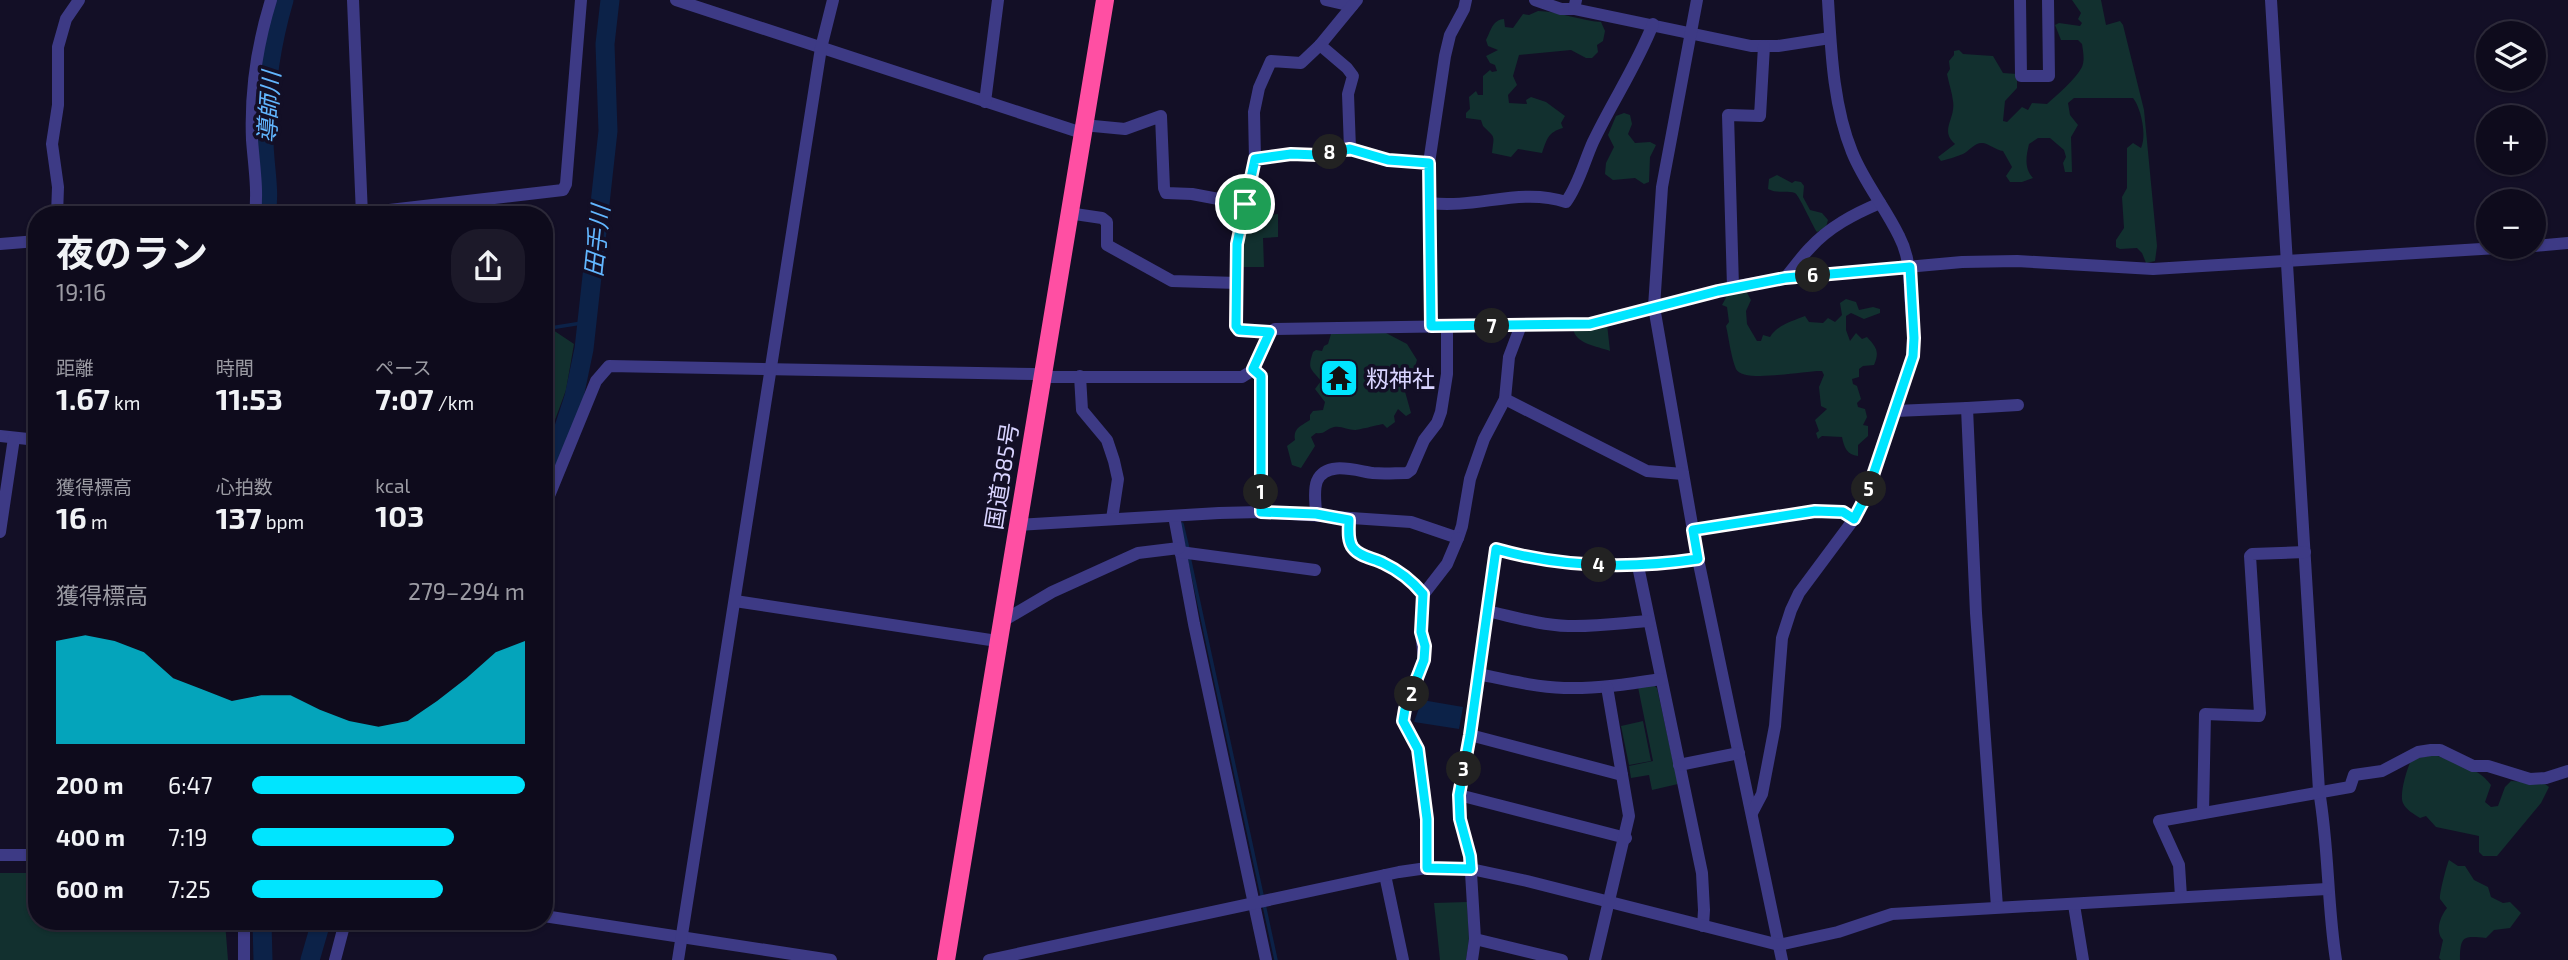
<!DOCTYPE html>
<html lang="ja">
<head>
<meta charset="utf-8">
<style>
	:root { --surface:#0e0b1c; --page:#1c1929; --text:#f1f3f6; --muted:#9b9ba3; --line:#2e2b3b; --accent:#00e5ff }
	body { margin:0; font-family:"Exo 2","Noto Sans JP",sans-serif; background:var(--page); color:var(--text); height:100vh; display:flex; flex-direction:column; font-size:26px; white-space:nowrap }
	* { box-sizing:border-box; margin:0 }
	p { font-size:23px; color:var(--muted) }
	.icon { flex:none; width:38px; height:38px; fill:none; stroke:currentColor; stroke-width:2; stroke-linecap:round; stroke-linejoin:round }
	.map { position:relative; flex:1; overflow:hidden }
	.details { position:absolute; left:28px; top:206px; width:525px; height:724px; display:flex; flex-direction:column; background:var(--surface); border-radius:28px; box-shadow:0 2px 5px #0004,0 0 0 2px var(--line) }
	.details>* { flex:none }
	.buttons { position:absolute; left:2476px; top:21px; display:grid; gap:14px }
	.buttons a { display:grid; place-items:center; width:70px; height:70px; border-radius:50%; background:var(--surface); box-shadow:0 2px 5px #0004,0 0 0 2px var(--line); font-size:35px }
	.pin { position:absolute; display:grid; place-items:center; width:60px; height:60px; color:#fff; margin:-30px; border:4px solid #fff; border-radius:50%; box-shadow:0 2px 7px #0007 }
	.km { position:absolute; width:35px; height:35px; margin:-18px; border-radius:50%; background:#222; color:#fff; font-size:19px; line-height:35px; text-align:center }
	.round { display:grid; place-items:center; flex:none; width:74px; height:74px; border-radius:28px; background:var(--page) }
	.summary { display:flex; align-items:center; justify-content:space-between; height:119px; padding:0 28px }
	h1 { font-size:38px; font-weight:700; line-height:52px }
	.figures { display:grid; grid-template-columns:repeat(3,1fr); gap:10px; height:119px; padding:7px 28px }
	.figures div { display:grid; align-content:center }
	.figures b { font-size:30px; font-weight:700 }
	.figures small { font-size:19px; font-weight:400 }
	.figures p { font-size:19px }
	.chart { height:196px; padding:14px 28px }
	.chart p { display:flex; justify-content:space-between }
	.chart svg { width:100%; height:126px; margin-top:7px; fill:var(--accent); opacity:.7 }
	ul { padding:0 28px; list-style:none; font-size:23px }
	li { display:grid; grid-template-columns:112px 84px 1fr; align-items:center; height:52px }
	li i { height:18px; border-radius:9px; background:var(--accent) }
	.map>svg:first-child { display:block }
	.green { fill:#12302f }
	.water { fill:#0c2248 }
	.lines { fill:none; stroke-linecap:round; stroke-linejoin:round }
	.stream { stroke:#0c2248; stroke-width:3.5 }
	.river { stroke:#0c2248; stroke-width:19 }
	.minor { stroke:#3d3a85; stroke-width:12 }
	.highway { stroke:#ff4fa3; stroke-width:18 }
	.route-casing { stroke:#fff; stroke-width:14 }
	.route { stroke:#00e5ff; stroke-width:9 }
	.labels { text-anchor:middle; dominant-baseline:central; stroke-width:7; stroke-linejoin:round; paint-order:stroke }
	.poi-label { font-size:23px; fill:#d9d4ff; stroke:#130f26; text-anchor:start }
	.street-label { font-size:23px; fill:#d9d4ff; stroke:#130f26 }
	.water-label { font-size:24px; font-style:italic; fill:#62b6ff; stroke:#130f26 }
</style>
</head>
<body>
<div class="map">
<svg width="2568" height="960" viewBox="0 0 2568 960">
	<rect width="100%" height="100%" fill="#130f26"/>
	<!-- green -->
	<g class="green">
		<path d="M2072 0H2101L2106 25 2120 21 2123 25 2144 110 2157 246 2155 261 2146 263 2142 253 2137 248 2120 249 2116 247V240L2124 228 2122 197 2127 188V148L2133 143 2141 148C2147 135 2141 108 2133 98H2074L2068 103 2070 115 2078 125 2071 137 2072 172H2065L2063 163 2066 157 2064 150 2050 138H2038L2029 144C2026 157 2024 168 2033 178L2022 182H2010L2006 176 2012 167 2003 151C1996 150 1989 144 1983 143 1975 142 1969 151 1963 154 1956 157 1948 159 1941 161L1938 157 1955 144C1939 130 1956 119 1953 101 1952 92 1949 84 1947 74L1950 69 1949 61 1954 55V51L1959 50 1963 54 1993 56 2003 73 2017 74V88L2005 101 2003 121 2007 122 2022 107 2028 110 2032 103 2047 104C2057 95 2075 80 2082 67 2085 60 2083 51 2082 44L2078 40H2061L2055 25 2059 23 2080 26 2082 23 2078 19 2081 13Z"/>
		<path d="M1538 11C1558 11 1581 21 1601 22L1605 31 1603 41 1597 45 1598 52 1592 58H1586L1571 50 1519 55 1513 76 1517 85 1508 95 1509 103 1527 104 1526 100 1531 97 1546 102 1565 116 1561 123 1563 128C1548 132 1547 139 1542 153L1518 149 1511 157 1492 153C1494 134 1496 139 1483 126L1481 120 1466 118V113L1470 109 1469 97 1476 91 1478 95H1483V76L1490 70 1492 72 1497 71 1495 65 1490 63 1486 56 1498 50 1488 46 1486 40C1491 31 1492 20 1504 19L1505 27 1513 28 1523 14 1529 15Z"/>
		<path d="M1624 113 1630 115 1632 124 1628 134 1635 143 1650 142 1656 145 1650 157 1649 182 1644 184 1635 178 1613 180 1605 174 1606 163 1614 147 1608 135 1616 116Z"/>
		<path d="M1777 175 1792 183 1795 181 1801 182 1804 186 1803 197 1810 210 1822 213 1828 220 1826 227 1817 232C1812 225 1799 195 1795 193 1786 190 1777 194 1768 189L1769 179Z"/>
		<path d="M1278 214V237L1263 238 1264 267H1241L1246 217Z"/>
		<path d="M1746 291 1751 300 1746 311 1747 324 1757 341H1761L1763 335 1770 337C1777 325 1793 321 1805 316L1809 322 1823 323 1828 318 1835 322 1842 315 1840 303 1846 299 1856 302 1859 310 1873 307 1880 309V313L1864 319 1851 313 1846 316V330L1850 341 1856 333 1862 339 1867 337C1876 347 1880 351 1874 365L1863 366 1859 369V377L1852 379 1853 384 1857 386 1861 399 1857 403 1858 407 1865 409 1867 417 1863 425 1868 426V436L1858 445V456C1847 455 1844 447 1842 437L1822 436 1818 439 1816 433 1819 431 1815 420 1827 409 1821 406 1819 387 1824 375 1822 371C1806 370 1743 384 1736 369 1731 357 1729 339 1726 326L1729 322 1727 307 1722 305 1728 294Z"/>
		<path d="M1607 324 1610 351C1597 346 1575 344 1573 328Z"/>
		<path d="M553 330 574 344 566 390 544 450V397L552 363Z"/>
		<path d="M1336 333H1386L1407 344 1417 360 1411 380 1404 388 1411 413 1406 416 1398 409 1394 416 1395 422 1387 428 1383 424C1378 425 1358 430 1355 430 1347 430 1339 424 1331 428 1324 431 1325 434 1316 433L1311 437 1315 446 1301 468 1292 465 1287 446 1295 440C1293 428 1301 426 1310 420V415L1313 411 1323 410 1325 402 1315 389 1321 381C1311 368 1307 370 1313 352L1316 350 1322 351 1324 346 1328 344 1331 334Z"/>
		<path d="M1652 684 1657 688 1678 784 1652 790 1649 775 1631 778 1629 766 1653 761 1638 687Z"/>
		<path d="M1643 721 1651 761 1629 765 1621 726Z"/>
		<path d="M2435 755C2455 762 2479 768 2491 785L2485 802 2491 807 2498 806 2505 787 2511 781 2544 783 2549 787 2541 803 2497 856H2483L2479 852V836L2436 827 2426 816 2420 818C2414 814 2406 810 2403 803 2399 795 2407 767 2412 759Z"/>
		<path d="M2449 860 2458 866H2465L2474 880 2488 887 2491 897 2503 903 2510 902 2521 913 2510 928 2494 930 2486 938C2464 936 2460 935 2460 960H2441L2439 958 2443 940C2435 931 2440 917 2447 908 2446 907 2441 900 2440 899 2439 894 2447 864 2449 860Z"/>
		<path d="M0 873H37V922H225L228 960H0Z"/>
		<path d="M1467 902 1469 939 1466 960H1440L1434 903Z"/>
	</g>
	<!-- water -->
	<path class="water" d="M1422 700 1463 707 1459 729 1414 722Z"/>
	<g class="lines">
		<!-- stream -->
		<g class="stream">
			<path d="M544 329 588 322"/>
			<path d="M1182 524 1188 549"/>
			<path d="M1189 557 1276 960"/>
		</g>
		<!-- river -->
		<g class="river">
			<path d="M266 215C271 189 263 161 264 134 265 88 271 44 284 0"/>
			<path d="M544 476 557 449 574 397 584 349 608 131 605 44 610 0"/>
			<path d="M262 922 263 960"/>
			<path d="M310 960 321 922"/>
		</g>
		<!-- minor -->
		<g class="minor">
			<path d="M353 0 362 215"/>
			<path d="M676 0 1082 133"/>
			<path d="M1326 0 1352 6"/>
			<path d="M1357 0 1320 45 1301 63 1271 61 1259 88 1254 112 1255 159 1237 244 1236 326 1239 330 1270 332 1275 329 1590 324 1733 287 1785 278 1962 262 2017 261 2153 269 2514 247"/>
			<path d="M1535 0 1561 9H1574"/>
			<path d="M1576 0 1574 9 1751 46H1778L1830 38"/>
			<path d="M1697 0 1662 187 1654 307 1698 559 1782 960"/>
			<path d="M2020 0 2021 76H2049L2048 0"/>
			<path d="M2271 0 2319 791C2329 847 2327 904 2336 960"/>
			<path d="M1320 45 1347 68 1353 76 1348 94 1350 149"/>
			<path d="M985 102 998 0"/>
			<path d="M1083 125 1125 129 1161 116 1164 188 1166 193 1192 194 1245 204"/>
			<path d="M1255 159 1291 154 1318 155 1350 149 1388 160 1429 163"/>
			<path d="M1430 203C1476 209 1521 187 1566 202 1579 184 1584 162 1593 142 1612 102 1637 65 1653 24"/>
			<path d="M1068 213 1102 218 1107 222V245L1172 281 1237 283"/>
			<path d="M57 215 58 187 52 144 58 105V47L66 19 79 0"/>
			<path d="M255 215C258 189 254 166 252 140 250 92 257 45 271 0"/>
			<path d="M346 215 563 190 566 184 581 0"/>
			<path d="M0 244 37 241"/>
			<path d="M2534 246 2568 243"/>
			<path d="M1785 278C1794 268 1801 257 1810 248 1829 227 1854 214 1880 203"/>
			<path d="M1733 287 1728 115 1760 116 1764 46"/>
			<path d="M1431 326 1429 163 1445 56 1450 35 1464 9 1466 0"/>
			<path d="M1253 370 1261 376V512"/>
			<path d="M1080 376 1082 410 1107 440 1114 461 1118 479 1112 519"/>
			<path d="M1505 399 1647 471 1683 474"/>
			<path d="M1967 408 2018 405"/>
			<path d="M1895 411 1967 408 1976 613 1997 907"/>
			<path d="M0 436 37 440"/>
			<path d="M544 508 596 381 609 366 1034 374 1042 377H1242L1253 370 1270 332"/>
			<path d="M1316 515C1316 504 1313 491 1317 481 1326 460 1357 471 1373 473 1384 474 1396 473 1407 473L1411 470 1424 440 1437 423 1441 412 1447 374V327"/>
			<path d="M1174 516 1194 624 1266 960"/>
			<path d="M1349 520C1349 528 1348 541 1353 548 1360 557 1373 558 1383 563 1398 570 1413 582 1423 595L1421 632 1424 660 1405 710 1403 721 1418 749 1427 819V868"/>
			<path d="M1017 525 1219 513 1261 512 1411 522 1458 538 1462 526 1470 479 1484 439 1505 399 1509 357 1521 325"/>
			<path d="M1693 530 1815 511 1843 512 1854 519"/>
			<path d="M0 532 14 438"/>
			<path d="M1180 552 1315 570"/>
			<path d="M1638 566 1702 873 1704 910 1703 926"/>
			<path d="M1423 595 1447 564 1458 538"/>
			<path d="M735 601 997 641"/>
			<path d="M1487 611C1514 617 1540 625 1568 626 1595 627 1622 623 1649 621"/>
			<path d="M1001 622 1052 592 1138 553 1179 548"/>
			<path d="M1478 674C1507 680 1535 687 1564 688 1597 689 1629 684 1661 679"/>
			<path d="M1470 735 1622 775"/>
			<path d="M1679 765 1739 753"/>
			<path d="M1459 795 1626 838"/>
			<path d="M1752 813 1762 794 1775 726 1782 638 1791 610 1799 593 1854 519 1866 496 1913 356C1915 334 1911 314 1910 292 1909 271 1909 255 1899 236 1885 207 1864 182 1852 152 1833 105 1831 50 1828 0"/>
			<path d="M2203 813 2205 714 2259 716 2260 713 2250 556 2252 554 2305 552"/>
			<path d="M0 855H37"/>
			<path d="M1385 875 1403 960"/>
			<path d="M2181 897 2179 865 2159 821 2350 787 2354 775 2382 771 2418 752 2431 750H2440L2473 766H2488L2530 779 2546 778 2568 771"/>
			<path d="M2074 905 2083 960"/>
			<path d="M544 916 831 960"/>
			<path d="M1475 939 1562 960"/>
			<path d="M244 960V922"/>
			<path d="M335 960 345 922"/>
			<path d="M678 960 821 48 833 0"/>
			<path d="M989 960 1399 872 1427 868 1471 869 1527 881 1779 945 1838 932 1892 914 2327 889"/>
			<path d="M1472 960 1475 939 1470 856 1460 819 1459 795 1470 735 1496 549C1563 568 1630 569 1698 559"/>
			<path d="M1595 960 1629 816 1607 687"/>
		</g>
		<!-- highway -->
		<path class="highway" d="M946 960 1105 0"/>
	</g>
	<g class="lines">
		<!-- route casing -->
		<g class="route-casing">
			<path id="route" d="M1350 149 1388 160 1429 163 1431 326 1590 324 1718 291 1785 278 1910 267 1914 338 1913 356 1866 496 1854 519 1843 512 1815 511 1693 530 1698 559C1630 569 1563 568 1496 549L1470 735 1459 795 1460 819 1470 856 1471 869 1427 868V819L1418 749 1403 721 1405 709 1424 660 1425 646 1421 632 1423 594C1413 582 1398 570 1383 563 1373 558 1360 557 1353 548 1347 541 1349 528 1349 520L1316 514 1261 512V376L1253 369 1270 332 1239 330 1236 326 1237 244 1255 159 1291 154 1318 155Z"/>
		</g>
		<!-- route -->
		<use href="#route" class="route"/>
	</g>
	<!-- icons -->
	<defs>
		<g id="temple-square" transform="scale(2.0125)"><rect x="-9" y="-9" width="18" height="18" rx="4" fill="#00e5ff" stroke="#130f26"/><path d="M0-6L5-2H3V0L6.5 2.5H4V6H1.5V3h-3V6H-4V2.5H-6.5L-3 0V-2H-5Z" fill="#111"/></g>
	</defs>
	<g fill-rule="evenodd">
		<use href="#temple-square" x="1339" y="378"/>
	</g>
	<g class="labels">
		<!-- poi labels -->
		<g class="poi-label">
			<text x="1366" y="378">籾神社</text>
		</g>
		<!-- street labels -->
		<g class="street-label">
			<text transform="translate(1001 476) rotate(-81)">国道385号</text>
		</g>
		<!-- water labels -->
		<g class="water-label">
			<text transform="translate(268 107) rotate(-86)">導師川</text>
			<text transform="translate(596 241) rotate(-84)">田手川</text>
		</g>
	</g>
</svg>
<div class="buttons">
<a><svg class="icon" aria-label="layers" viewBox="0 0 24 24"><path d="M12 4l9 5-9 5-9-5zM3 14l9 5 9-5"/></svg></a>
<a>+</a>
<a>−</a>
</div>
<div class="pin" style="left:1245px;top:204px;background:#1e9e55"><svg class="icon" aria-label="arrive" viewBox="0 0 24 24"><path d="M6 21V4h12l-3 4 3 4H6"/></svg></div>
<b class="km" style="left:1261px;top:492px">1</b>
<b class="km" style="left:1412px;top:694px">2</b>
<b class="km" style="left:1464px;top:769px">3</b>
<b class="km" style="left:1599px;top:565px">4</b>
<b class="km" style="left:1869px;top:489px">5</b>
<b class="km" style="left:1813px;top:275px">6</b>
<b class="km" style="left:1492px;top:326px">7</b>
<b class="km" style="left:1330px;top:152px">8</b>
<section class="details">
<div class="summary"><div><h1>夜のラン</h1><p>19:16</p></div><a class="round"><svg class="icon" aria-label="share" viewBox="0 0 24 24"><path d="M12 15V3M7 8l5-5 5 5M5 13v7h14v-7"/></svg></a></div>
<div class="figures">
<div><p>距離</p><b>1.67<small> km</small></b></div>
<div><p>時間</p><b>11:53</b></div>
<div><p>ペース</p><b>7:07<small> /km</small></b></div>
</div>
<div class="figures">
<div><p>獲得標高</p><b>16<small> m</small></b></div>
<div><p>心拍数</p><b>137<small> bpm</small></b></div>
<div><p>kcal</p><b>103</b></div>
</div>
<div class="chart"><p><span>獲得標高</span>279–294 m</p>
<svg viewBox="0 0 160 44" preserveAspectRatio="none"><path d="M0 44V8L10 6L20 8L30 12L40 21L50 25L60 29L70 27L80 27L90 32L100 36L110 38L120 36L130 29L140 21L150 12L160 8V44z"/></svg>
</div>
<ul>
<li><b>200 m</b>6:47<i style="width:100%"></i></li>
<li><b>400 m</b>7:19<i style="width:74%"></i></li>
<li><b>600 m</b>7:25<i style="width:70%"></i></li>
</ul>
</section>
</div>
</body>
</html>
